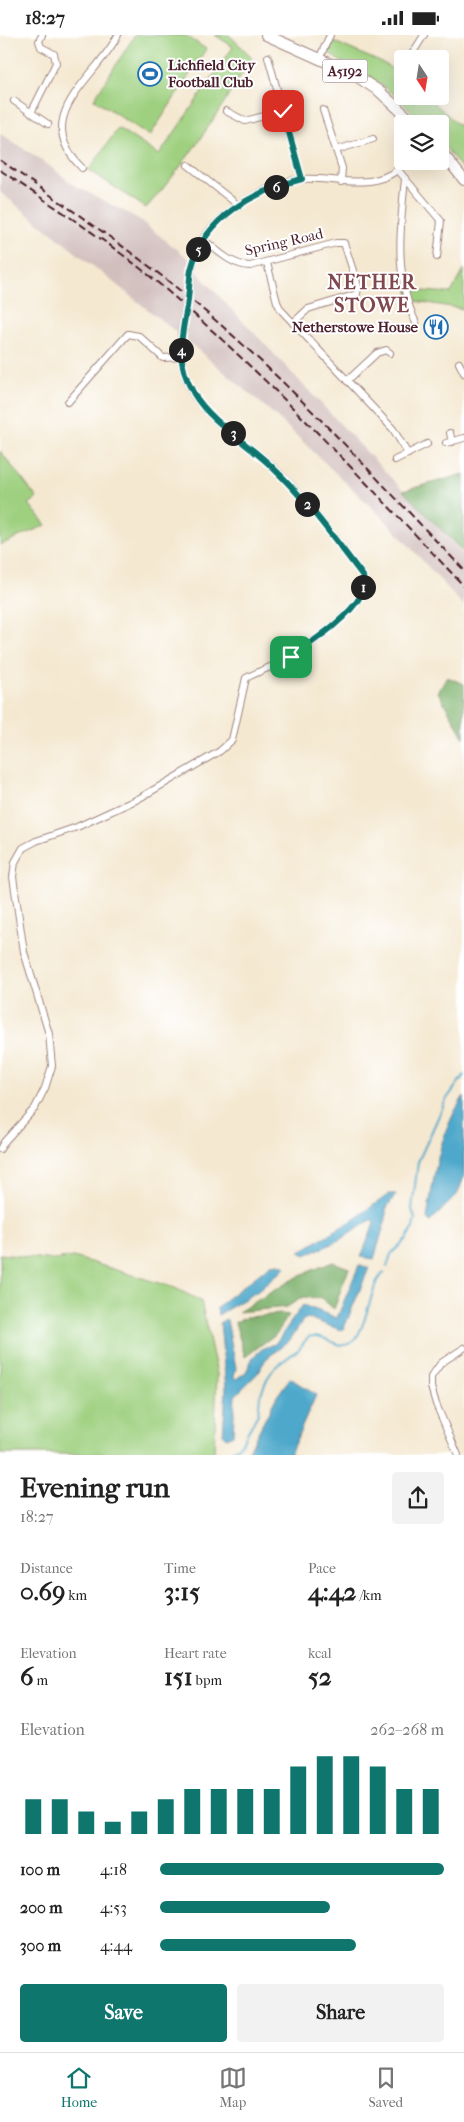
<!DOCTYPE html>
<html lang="en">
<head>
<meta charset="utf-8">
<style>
	:root { --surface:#fff; --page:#f2f2f2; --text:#222; --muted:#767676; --line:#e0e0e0; --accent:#0f766e }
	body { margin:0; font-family:"IM FELL French Canon",serif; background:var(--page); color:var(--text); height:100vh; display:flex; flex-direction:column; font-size:19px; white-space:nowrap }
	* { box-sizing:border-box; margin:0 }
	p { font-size:16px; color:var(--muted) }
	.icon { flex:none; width:28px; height:28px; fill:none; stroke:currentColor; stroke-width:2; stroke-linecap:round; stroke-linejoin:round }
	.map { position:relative; height:1420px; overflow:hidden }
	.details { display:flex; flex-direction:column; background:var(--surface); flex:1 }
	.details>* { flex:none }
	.needle { width:32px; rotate:168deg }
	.tools { position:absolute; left:394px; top:15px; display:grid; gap:10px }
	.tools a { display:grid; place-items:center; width:55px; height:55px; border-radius:5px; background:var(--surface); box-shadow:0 5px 20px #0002; font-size:25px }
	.pin { position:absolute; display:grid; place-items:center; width:42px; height:42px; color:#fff; margin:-21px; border-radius:10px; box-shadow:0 2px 8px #0006 }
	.km { position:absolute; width:25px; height:25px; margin:-12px; border-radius:50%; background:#222; color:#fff; font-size:14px; line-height:25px; text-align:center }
	.round { display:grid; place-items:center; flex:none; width:52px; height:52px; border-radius:5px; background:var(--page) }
	.overview { display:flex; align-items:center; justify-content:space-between; height:85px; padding:0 20px }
	h1 { font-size:28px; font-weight:700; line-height:38px }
	.figures { display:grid; grid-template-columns:repeat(3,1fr); gap:8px; height:85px; padding:5px 20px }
	.figures div { display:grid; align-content:center }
	.figures b { font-size:25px; font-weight:700 }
	.figures small { font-size:14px; font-weight:400 }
	.figures p { font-size:14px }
	.chart { height:140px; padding:10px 20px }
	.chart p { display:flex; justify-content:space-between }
	.chart svg { width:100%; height:90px; margin-top:5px; stroke:var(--accent); stroke-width:6 }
	.button { display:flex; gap:10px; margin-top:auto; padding:10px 20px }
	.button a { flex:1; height:58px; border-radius:5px; background:var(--accent); color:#fff; font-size:20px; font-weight:700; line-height:58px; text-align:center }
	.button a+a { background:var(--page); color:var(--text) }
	ul { padding:0 20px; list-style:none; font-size:16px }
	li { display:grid; grid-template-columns:80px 60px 1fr; align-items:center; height:38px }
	li i { height:12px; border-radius:6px; background:var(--accent) }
	.status { display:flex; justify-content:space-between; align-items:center; height:35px; padding:0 25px; background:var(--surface); direction:ltr }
	.status svg { height:14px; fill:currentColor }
	.menu { display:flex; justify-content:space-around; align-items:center; height:70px; border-top:1px solid var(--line); background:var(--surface); font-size:14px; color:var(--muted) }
	.menu a { display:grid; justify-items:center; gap:2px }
	.menu .current { color:var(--accent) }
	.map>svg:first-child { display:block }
	.industrial { fill:#d1bfbd }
	.green { fill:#9fd080; stroke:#747856 }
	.forest { fill:#7fb26e; stroke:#64684c }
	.water { fill:#4da8cb; stroke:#4c647b }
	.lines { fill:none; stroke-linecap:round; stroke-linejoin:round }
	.stream { stroke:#4da8cb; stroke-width:2 }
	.minor-casing { stroke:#9f847e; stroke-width:8 }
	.trunk-casing { stroke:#9f847e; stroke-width:12 }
	.minor { stroke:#fff; stroke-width:6 }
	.trunk { stroke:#fff; stroke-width:10 }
	.rail { stroke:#4a1f2b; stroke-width:2; stroke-dasharray:8 4; stroke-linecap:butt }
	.minor-bridge-casing { stroke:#9f847e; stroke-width:8; stroke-linecap:butt }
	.minor-bridge { stroke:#fff; stroke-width:6 }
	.route-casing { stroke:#fff; stroke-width:10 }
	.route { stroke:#0f766e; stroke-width:6 }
	.labels { text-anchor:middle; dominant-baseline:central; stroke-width:4; stroke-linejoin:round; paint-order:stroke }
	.shield { fill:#fff; stroke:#80626b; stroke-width:1 }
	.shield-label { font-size:14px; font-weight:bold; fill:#4a1f2b }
	.poi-label { font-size:15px; font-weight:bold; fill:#4a1f2b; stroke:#fff; text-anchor:start }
	.street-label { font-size:15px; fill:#4a1f2b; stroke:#fff }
	.district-label { font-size:20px; font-weight:bold; letter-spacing:1px; fill:#7f484f; stroke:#fff }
</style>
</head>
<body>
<div class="status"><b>18:27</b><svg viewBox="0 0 49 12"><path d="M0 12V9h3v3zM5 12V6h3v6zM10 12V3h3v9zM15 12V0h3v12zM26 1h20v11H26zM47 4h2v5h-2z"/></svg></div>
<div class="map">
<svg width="464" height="1420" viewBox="0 0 464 1420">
	<rect width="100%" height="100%" fill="#fff"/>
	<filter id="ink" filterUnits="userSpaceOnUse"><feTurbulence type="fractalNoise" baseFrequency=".02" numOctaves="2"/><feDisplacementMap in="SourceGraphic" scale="10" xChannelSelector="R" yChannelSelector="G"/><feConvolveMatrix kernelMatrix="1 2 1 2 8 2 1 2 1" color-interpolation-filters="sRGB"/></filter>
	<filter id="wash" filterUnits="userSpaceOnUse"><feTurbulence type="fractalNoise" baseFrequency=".0096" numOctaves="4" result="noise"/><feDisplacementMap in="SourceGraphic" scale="20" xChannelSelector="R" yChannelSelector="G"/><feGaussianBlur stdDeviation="1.12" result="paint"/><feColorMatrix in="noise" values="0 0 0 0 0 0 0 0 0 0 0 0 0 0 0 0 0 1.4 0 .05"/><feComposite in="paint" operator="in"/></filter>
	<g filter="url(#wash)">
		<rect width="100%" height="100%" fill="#f4e8d0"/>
		<!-- industrial -->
		<path class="industrial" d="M0 98 47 129 74 150 137 183 188 223 204 245 464 520V571L388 488 277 382 191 309 0 157Z"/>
		<!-- green -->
		<g class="green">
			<path d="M135 0H185L206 14 150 101 94 64Z"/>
			<path d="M215 0H229L252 22C220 75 188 127 146 173L89 135 118 93 159 120 233 12Z"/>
			<path d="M330 5 387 30 402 43V61H426L464 95V136L440 106V89H424C405 70 384 49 361 36 349 29 331 26 327 12Z"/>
			<path d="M464 234V274L409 265 408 255 451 258Z"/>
			<path d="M0 416 37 463 29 469 46 490 0 510Z"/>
			<path d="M0 1219 54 1225 74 1222 175 1253 201 1266 217 1339 214 1419H0Z"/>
		</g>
		<!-- forest -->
		<g class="forest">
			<path d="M464 439V518L403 456Z"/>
			<path d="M447 642 464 649V703L438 657Z"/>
			<path d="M333 1227 349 1233 334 1274 321 1263 303 1262 287 1272 238 1277 300 1240Z"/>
			<path d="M281 1279 289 1280 277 1298 245 1322 235 1287 248 1282Z"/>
		</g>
		<!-- water -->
		<g class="water">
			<path d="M464 1061V1142L457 1160 430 1187 427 1183C435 1138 438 1100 464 1061Z"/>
			<path d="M389 1159H396L386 1174V1184L374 1224 361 1222 374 1188 372 1184C350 1199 330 1212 305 1220L299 1217 353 1185Z"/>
			<path d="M279 1229 286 1232 258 1256 218 1280 217 1273 225 1265 271 1230Z"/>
			<path d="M359 1230 369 1233 344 1293 341 1295 308 1283 303 1285 290 1305 266 1324 257 1339 235 1361 233 1400 226 1403 223 1400 226 1353 220 1287 227 1285 236 1333 234 1342 236 1344 246 1337 253 1322 262 1314 275 1309 303 1270 337 1283Z"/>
			<path d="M290 1343 316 1360 290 1419H247L277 1361Z"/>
		</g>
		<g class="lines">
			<!-- stream -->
			<g class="stream">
				<path d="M387 1232 391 1219 406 1204 413 1193 415 1184 412 1174 418 1127 446 1065 464 1040"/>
				<path d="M227 1420 241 1409 258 1379 260 1361 267 1344 275 1332 299 1314 308 1302C325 1297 334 1314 349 1309 363 1305 370 1260 377 1246 379 1243 382 1240 384 1237"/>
			</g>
		</g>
	</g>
	<g filter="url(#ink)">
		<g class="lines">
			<!-- minor casing -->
			<g class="minor-casing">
				<g id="minor">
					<path d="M268 22 302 144"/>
					<path d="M319 24 330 0"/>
					<path d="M409 24 424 0"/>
					<path d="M14 66 48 89"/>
					<path d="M323 75 342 133 341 147"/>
					<path d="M226 76 245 86 283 76"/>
					<path d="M31 78 56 28 54 19 41 12 39 6 42 0"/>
					<path d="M336 115 373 104"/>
					<path d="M188 130 238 170"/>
					<path d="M82 133C29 81 95 45 118 0"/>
					<path d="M398 135 441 186 437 222"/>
					<path d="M405 144C400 194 394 241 416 288"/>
					<path d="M203 204C218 216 231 230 250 231L336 208H344L358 251 357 259 308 274 293 288"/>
					<path d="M267 228 277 267 281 275 393 394 408 419"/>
					<path d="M191 236C194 225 197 213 203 204 220 178 271 146 303 144 340 142 378 159 407 126"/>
					<path d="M459 328 464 338"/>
					<path d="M347 346 377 318 386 315 390 318"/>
					<path d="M68 367 128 299 139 301 163 323 181 322"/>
					<path d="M450 398 452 407"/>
					<path d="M446 408 464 403"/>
					<path d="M395 425 427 409"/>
					<path d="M0 1114 4 1107 35 1073 45 1053 52 1031 49 999 24 917 13 842 15 827 23 813 36 806 77 792 138 764 220 716 232 705 246 643C261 635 277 630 292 622 310 610 351 579 361 560 364 554 364 547 363 541 334 503 306 463 271 430 246 408 214 389 195 362 182 342 181 323 181 300"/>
					<path d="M458 1420 436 1369 431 1352V1342L441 1328 464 1313"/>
				</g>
			</g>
			<!-- trunk casing -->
			<g class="trunk-casing">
				<g id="trunk">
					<path d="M266 0 353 39 379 56 415 89"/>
					<path d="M440 115 464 145"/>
				</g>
			</g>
			<!-- minor -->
			<use href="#minor" class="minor"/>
			<!-- trunk -->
			<use href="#trunk" class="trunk"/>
			<!-- rail -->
			<g class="rail">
				<path d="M0 125C70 174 142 222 207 278 299 356 380 448 464 535"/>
				<path d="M0 135C53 171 108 206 157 247 267 340 365 447 464 551"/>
			</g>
			<!-- minor-bridge casing -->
			<g class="minor-bridge-casing">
				<path id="minor-bridge" d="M181 300 190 253 191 236"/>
			</g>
			<!-- minor-bridge -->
			<use href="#minor-bridge" class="minor-bridge"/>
		</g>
	</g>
	<g class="lines" filter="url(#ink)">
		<!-- route casing -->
		<g class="route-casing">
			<path id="route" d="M283 76 302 144C254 156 203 183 191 235 189 247 189 260 187 272 180 306 176 328 194 359 210 386 248 409 271 431 306 464 334 503 363 541 364 548 364 554 361 560 349 583 312 607 291 622"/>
		</g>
		<!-- route -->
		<use href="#route" class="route"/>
	</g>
	<!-- icons -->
	<defs>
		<g id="stadium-ring" transform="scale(1.25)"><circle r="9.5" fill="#fff" stroke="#1f6fb2" stroke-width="1.5"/><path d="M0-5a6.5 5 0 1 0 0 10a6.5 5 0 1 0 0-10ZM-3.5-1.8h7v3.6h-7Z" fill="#1f6fb2"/></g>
		<g id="restaurant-ring" transform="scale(1.25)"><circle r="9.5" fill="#fff" stroke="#1f6fb2" stroke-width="1.5"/><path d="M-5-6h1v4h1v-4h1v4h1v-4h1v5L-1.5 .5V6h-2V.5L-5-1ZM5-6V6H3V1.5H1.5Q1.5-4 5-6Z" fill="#1f6fb2"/></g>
	</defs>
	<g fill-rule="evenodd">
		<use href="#stadium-ring" x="150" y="39"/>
		<use href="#restaurant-ring" x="436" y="292"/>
	</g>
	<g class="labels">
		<!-- shield labels -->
		<rect class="shield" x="322.5" y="24.5" width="45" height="23" rx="4"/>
		<g class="shield-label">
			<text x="345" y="36">A5192</text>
		</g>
		<!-- poi labels -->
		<g class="poi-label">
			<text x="168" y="30">Lichfield City<tspan x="168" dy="17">Football Club</tspan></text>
			<text x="418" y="292" text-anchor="end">Netherstowe House</text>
		</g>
		<!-- street labels -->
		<g class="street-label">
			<text transform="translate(284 207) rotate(-13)">Spring Road</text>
		</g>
		<!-- district labels -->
		<g class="district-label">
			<text x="372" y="247">NETHER<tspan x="372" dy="23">STOWE</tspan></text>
		</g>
	</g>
</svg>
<div class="tools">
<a><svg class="needle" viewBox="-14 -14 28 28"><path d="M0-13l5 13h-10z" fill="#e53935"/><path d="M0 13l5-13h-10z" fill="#767676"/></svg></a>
<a><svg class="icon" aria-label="layers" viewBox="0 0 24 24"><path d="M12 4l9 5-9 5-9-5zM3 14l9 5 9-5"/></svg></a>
</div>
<div class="pin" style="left:291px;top:622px;background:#1e9e55"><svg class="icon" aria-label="arrive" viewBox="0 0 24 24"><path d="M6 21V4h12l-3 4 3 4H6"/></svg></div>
<div class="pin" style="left:283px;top:76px;background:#d93025"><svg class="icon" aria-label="check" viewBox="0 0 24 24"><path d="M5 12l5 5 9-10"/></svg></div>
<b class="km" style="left:363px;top:552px">1</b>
<b class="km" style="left:307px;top:469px">2</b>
<b class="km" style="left:233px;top:398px">3</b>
<b class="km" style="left:181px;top:315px">4</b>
<b class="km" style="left:198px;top:214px">5</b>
<b class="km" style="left:276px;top:152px">6</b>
</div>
<section class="details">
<div class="overview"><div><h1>Evening run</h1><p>18:27</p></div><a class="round"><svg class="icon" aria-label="share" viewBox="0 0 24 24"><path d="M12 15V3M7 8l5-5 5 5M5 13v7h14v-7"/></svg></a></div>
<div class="figures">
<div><p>Distance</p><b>0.69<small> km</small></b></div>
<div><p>Time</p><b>3:15</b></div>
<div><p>Pace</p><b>4:42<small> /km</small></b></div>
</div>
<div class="figures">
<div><p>Elevation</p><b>6<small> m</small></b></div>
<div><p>Heart rate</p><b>151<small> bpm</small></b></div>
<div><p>kcal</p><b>52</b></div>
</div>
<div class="chart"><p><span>Elevation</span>262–268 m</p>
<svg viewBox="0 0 160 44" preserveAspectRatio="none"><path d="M5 44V27M15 44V27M25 44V33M35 44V38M45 44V33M55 44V27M65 44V22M75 44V22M85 44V22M95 44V22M105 44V11M115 44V6M125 44V6M135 44V11M145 44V22M155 44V22"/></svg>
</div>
<ul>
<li><b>100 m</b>4:18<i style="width:100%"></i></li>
<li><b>200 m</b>4:53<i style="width:60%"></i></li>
<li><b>300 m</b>4:44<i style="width:69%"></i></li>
</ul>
<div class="button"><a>Save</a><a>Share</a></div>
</section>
<nav class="menu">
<a class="current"><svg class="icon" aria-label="home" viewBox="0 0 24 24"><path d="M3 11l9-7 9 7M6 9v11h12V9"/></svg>Home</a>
<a><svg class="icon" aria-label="map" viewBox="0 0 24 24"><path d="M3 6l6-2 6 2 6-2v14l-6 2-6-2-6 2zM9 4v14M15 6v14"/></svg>Map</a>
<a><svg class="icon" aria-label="saved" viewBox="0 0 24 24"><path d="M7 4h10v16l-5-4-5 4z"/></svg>Saved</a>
</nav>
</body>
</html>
